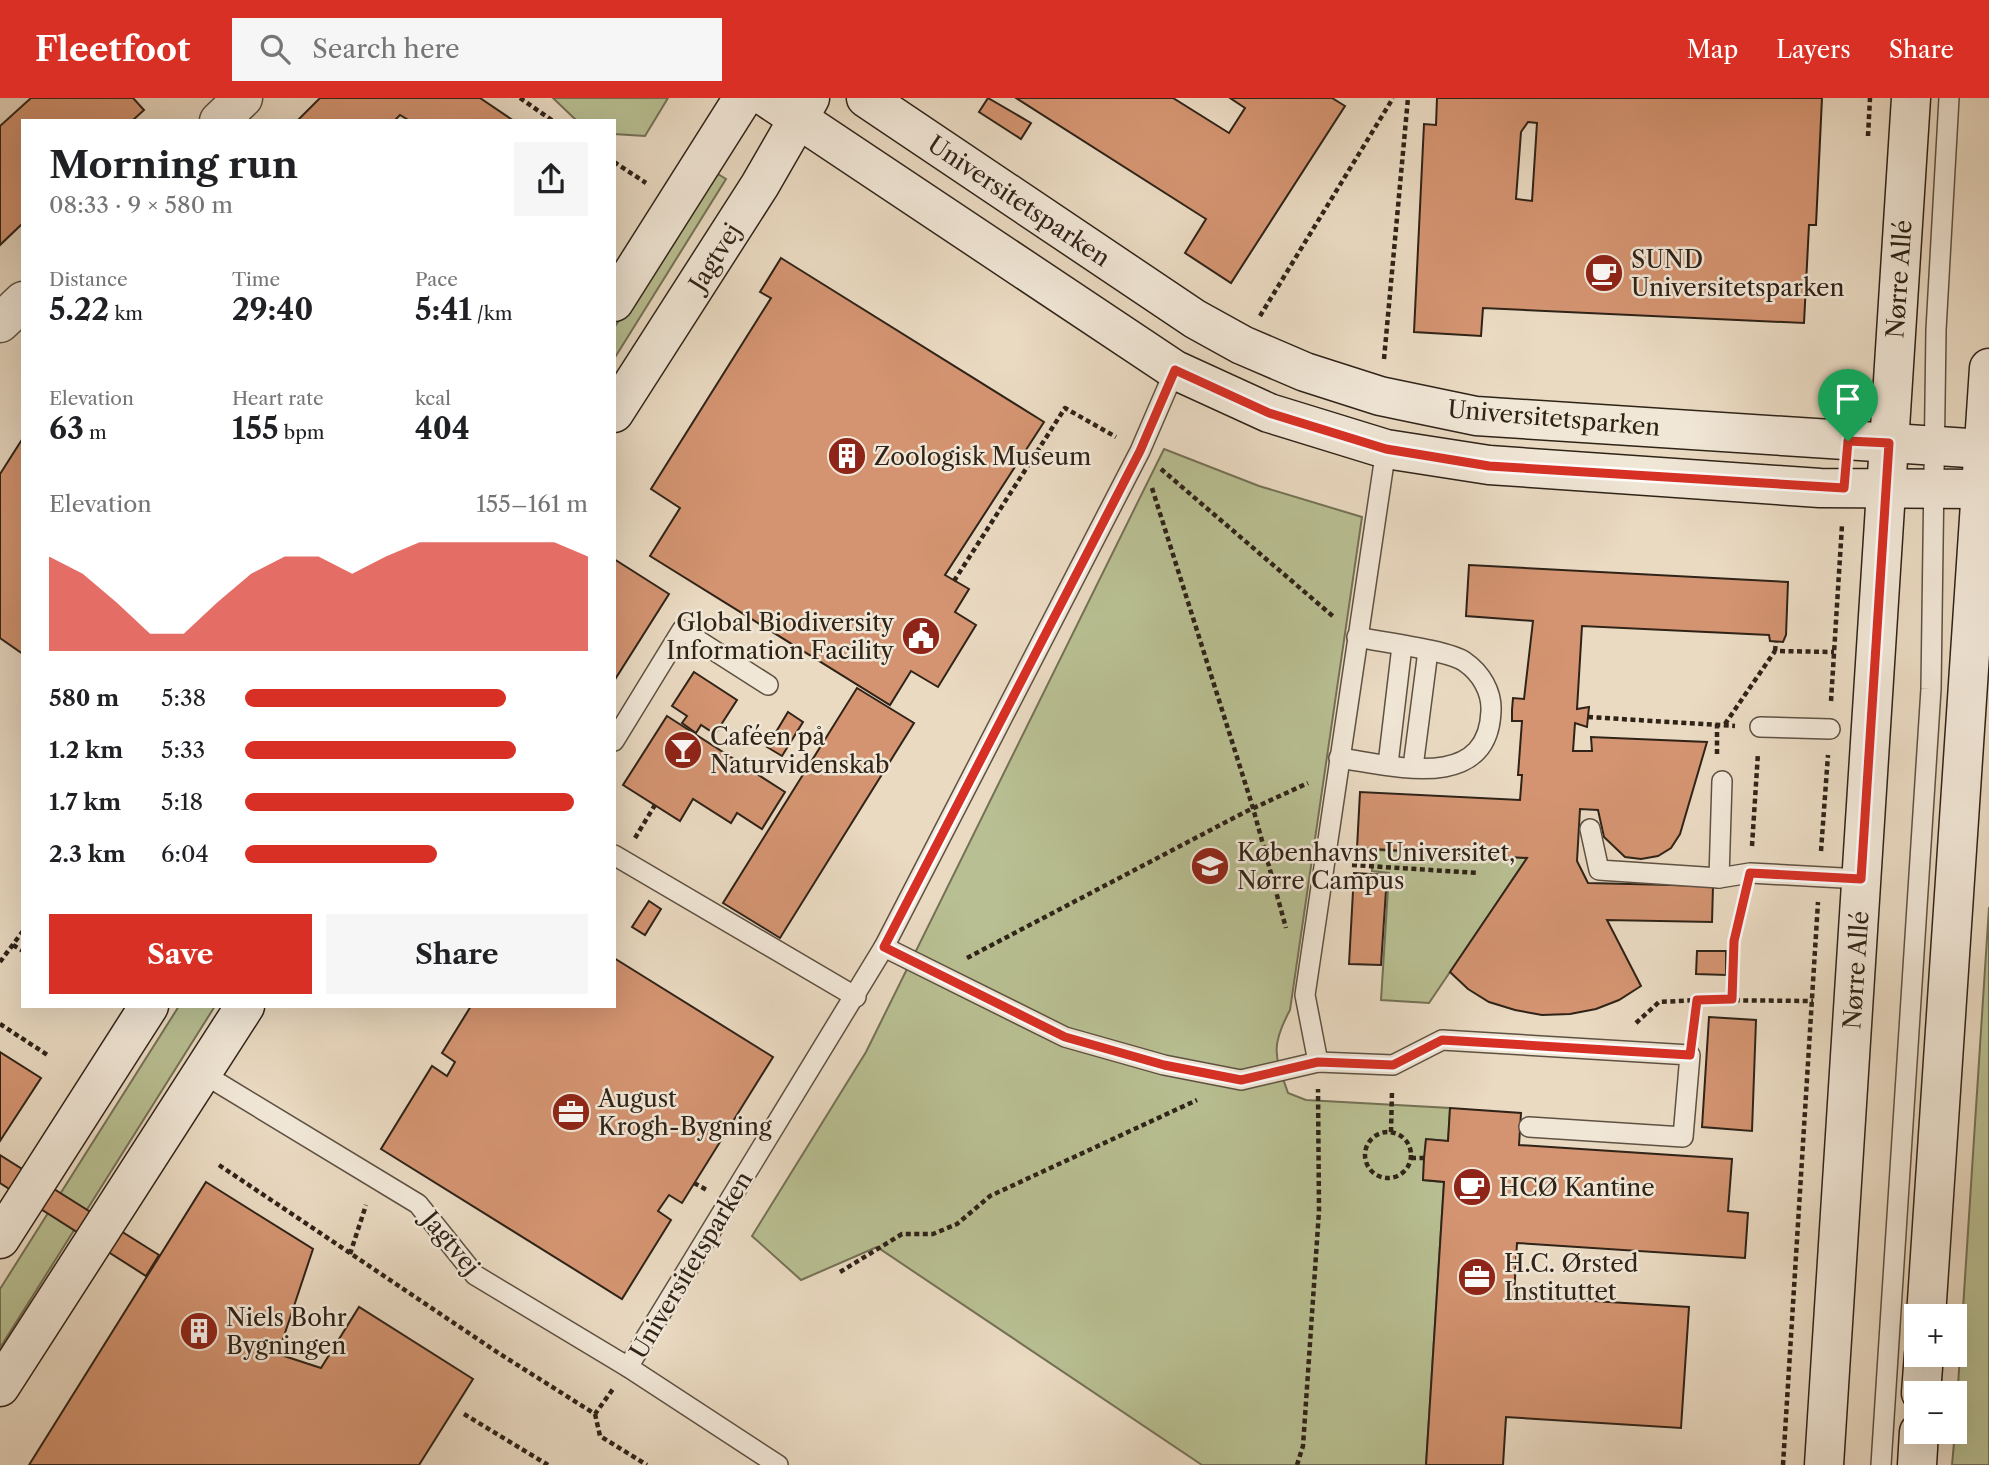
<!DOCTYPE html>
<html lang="en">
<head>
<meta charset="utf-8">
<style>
	:root { --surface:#fff; --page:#f6f6f6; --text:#202124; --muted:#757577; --accent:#d93025 }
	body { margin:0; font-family:"Libre Caslon Text",serif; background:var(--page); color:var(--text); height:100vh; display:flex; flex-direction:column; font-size:26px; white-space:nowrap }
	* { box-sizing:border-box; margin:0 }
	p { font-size:23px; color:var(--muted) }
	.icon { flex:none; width:38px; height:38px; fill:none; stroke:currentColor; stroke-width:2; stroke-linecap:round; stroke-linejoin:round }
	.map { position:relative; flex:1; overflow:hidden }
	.sheet { position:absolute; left:21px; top:21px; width:595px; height:889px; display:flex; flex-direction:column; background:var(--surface); border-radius:0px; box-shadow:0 7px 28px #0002 }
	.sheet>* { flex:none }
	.fabs { position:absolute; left:1904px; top:1206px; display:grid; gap:14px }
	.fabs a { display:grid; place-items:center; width:63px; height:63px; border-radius:0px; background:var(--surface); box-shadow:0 7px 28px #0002; font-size:35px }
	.pin { position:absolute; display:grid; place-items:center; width:60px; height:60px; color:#fff; margin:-72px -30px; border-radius:50% 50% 50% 0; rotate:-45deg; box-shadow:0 0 7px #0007 }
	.pin .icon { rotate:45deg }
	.round { display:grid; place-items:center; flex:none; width:74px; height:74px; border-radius:0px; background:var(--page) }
	.overview { display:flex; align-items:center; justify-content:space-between; height:119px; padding:0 28px }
	h1 { font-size:38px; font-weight:700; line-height:52px }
	.stats { display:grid; grid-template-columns:repeat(3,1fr); gap:10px; height:119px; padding:7px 28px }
	.stats div { display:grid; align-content:center }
	.stats b { font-size:30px; font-weight:700 }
	.stats small { font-size:19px; font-weight:400 }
	.stats p { font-size:19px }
	.chart { height:196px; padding:14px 28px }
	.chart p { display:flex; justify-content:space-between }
	.chart svg { width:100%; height:126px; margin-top:7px; fill:var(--accent); opacity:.7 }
	.primary-button { display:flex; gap:14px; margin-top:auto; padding:14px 28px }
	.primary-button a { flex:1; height:80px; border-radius:0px; background:var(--accent); color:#fff; font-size:28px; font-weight:700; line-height:80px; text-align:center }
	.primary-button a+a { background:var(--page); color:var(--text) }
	ul { padding:0 28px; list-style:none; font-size:23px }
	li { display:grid; grid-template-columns:112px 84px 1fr; align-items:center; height:52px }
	li i { height:18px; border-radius:9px; background:var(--accent) }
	header { display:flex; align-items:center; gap:42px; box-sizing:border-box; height:98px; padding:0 35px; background:var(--accent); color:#fff }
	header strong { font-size:33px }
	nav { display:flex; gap:38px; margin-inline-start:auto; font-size:24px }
	.search { width:490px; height:63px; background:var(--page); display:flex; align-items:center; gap:18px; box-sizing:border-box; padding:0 24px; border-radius:0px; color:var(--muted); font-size:26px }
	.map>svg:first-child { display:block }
	.green { fill:#b8bf92; stroke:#747155; stroke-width:2 }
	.building { fill:#d49471; stroke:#2f2318; stroke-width:2; fill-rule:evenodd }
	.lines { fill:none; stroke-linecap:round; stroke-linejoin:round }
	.lane-casing { stroke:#5e5142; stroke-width:22 }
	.street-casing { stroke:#5e5142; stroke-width:41 }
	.secondary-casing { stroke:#2f2318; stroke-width:41 }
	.path { stroke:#2f2318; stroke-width:4.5; stroke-dasharray:5 3.5; stroke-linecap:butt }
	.lane { stroke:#f1e7d7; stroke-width:19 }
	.street { stroke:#f1e7d7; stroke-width:38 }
	.secondary { stroke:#f1e7d7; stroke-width:38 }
	.route-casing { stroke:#fff; stroke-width:14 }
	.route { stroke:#d93025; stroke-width:9 }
	.labels { text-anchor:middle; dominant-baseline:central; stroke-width:5; stroke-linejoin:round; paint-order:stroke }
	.street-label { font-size:24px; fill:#2f2318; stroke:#f1e7d7 }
	.poi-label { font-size:24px; fill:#2f2318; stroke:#f1e7d7; text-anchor:start }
</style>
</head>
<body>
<header>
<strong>Fleetfoot</strong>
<div class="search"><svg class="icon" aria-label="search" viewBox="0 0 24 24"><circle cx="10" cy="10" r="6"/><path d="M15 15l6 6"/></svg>Search here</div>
<nav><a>Map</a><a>Layers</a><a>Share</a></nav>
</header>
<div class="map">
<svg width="1989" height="1367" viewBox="0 0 1989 1367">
	<rect width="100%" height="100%" fill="#eadac2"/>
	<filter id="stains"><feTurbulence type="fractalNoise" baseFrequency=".00286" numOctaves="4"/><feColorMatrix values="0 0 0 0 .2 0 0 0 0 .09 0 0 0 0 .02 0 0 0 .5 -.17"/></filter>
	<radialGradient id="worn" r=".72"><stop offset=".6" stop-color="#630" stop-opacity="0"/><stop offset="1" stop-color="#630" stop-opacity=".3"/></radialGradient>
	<!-- green -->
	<g class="green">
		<path d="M553 0H668L645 38 614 36V23H577Z"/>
		<path d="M718 76 726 81 614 261V230Z"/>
		<path d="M1164 351 1259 388 1362 419 1290 912C1270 949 1275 958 1288 995L1306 1002 1450 1010 1448 1043 1426 1041 1423 1082 1444 1084 1426 1367H1202L877 1149 801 1182 752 1138 866 954Z"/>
		<path d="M1373 752 1527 760 1429 905 1381 902 1389 775 1372 773Z"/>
		<path d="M1989 809V1367H1952L1955 1334Z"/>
		<path d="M179 908H215L0 1250V1191Z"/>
	</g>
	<!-- building -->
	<g class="building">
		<path d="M31 0H133L144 12 132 23H23V125L0 147V28Z"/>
		<path d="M320 0H480L514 23H410L400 17 394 23H297Z"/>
		<path d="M988 0 1031 25 1021 41 979 14Z"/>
		<path d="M1016 0H1173L1229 35 1245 10 1230 0H1332L1345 8 1231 185 1185 155 1206 121Z"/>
		<path d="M1437 0H1822L1816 127H1809L1804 225 1483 210 1481 238 1414 234 1424 26 1436 27ZM1528 24 1537 25 1532 103 1516 101 1521 34Z"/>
		<path d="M781 160 1044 324 945 477 969 491 955 514 976 527 938 589 911 573 890 607 650 458 680 410 651 391 771 200 760 194Z"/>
		<path d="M23 340V556L0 540V376Z"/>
		<path d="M614 461 669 496 614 583Z"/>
		<path d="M1469 467 1788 484 1786 537 1783 544 1770 543 1769 537 1582 528 1577 611 1589 609 1587 629 1575 625 1573 653H1592L1591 639 1707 644 1680 736 1671 750 1658 758 1641 761 1625 759 1604 739 1598 712 1580 711 1577 763 1588 785 1713 788 1712 824 1607 822 1641 888 1619 902 1596 911 1570 916 1542 917 1515 912 1489 904 1468 891 1450 874 1527 760 1357 750 1360 694 1520 702 1522 677H1518L1522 623H1512V612L1513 600 1524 601 1533 523 1466 518Z"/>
		<path d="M694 574 737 602 715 636 701 627 696 635 682 625 687 618 672 608Z"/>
		<path d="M857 590 914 625 780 840 723 805Z"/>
		<path d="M788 614 803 624 782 658 767 649Z"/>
		<path d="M667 618 785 694 762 731 737 715 731 725 693 701 680 723 623 687Z"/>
		<path d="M1354 775 1387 777 1381 867 1349 866Z"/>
		<path d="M649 803 661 811 645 837 632 829Z"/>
		<path d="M1697 853H1726V877L1696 876Z"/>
		<path d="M614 860 773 959 682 1105 669 1097 658 1113 671 1122 622 1201 381 1051 432 968 447 978 455 964 442 955 471 908H614Z"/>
		<path d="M1709 919 1756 922 1752 1033 1702 1029Z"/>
		<path d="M0 954 41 980 0 1043Z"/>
		<path d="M1450 1010 1521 1015 1519 1047 1732 1061 1728 1113 1748 1115 1745 1160 1517 1145 1514 1198 1689 1209 1681 1330 1506 1319 1503 1367H1426L1444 1084 1423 1082 1424 1060 1426 1041 1448 1043Z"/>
		<path d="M0 1057 159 1157 146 1178 0 1085Z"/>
		<path d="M206 1084 313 1151 278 1256 321 1270 359 1209 473 1281 419 1367H29Z"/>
	</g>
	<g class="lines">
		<!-- lane casing -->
		<g class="lane-casing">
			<g id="lane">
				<path d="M1760 629 1830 631"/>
				<path d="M614 643 682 532 768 587"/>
				<path d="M1339 660C1390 667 1488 696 1491 613 1492 594 1481 575 1465 564 1449 552 1380 544 1357 539"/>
				<path d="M1388 666 1402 548"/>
				<path d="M1413 669 1428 553"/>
				<path d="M1590 731 1599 772 1719 780 1750 775 1861 781"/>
				<path d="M614 757 856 899"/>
				<path d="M1719 780 1722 683"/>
				<path d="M884 849 1065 939 1164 967 1241 982 1318 964 1393 967 1442 942 1690 957 1683 1039 1529 1029"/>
				<path d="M1318 964 1305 897 1386 351"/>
				<path d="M202 975 418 1106 475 1177 628 1269 778 1367"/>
				<path d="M628 1269 884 849 1140 353 1175 272"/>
				<path d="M1881 1367 1931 591 1936 232 1949 0"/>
			</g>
		</g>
		<!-- street casing -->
		<g class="street-casing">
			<g id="street">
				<path d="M219 23 243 0"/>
				<path d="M0 225 23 203"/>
			</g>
		</g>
		<!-- secondary casing -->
		<g class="secondary-casing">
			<g id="secondary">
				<path d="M767 0 1175 272 1269 315 1386 351 1489 367 1820 390 1981 391"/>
				<path d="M866 0 1195 221 1242 247 1305 274 1380 298 1476 318 1984 351"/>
				<path d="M614 204 743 0"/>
				<path d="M614 315 760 87 810 0"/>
				<path d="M0 1141 149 908"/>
				<path d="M1926 1218 1989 270"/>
				<path d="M0 1289 245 908"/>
				<path d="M1921 1295 1924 1256"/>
				<path d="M1824 1367 1911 0"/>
				<path d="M1917 1367 1919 1334"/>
			</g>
		</g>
		<!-- path -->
		<g class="path">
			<path d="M520 0 553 23"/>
			<path d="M1868 38 1870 0"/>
			<path d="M614 64 646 85"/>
			<path d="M1260 218 1393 0"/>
			<path d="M1384 261 1408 0"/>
			<path d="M1161 371 1335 520"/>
			<path d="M1152 390 1253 710 1286 830"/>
			<path d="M954 483 1065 310 1116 339"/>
			<path d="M1775 553 1776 544"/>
			<path d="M1831 603 1842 427"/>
			<path d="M1588 619 1735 628"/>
			<path d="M1725 626 1775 553 1834 554"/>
			<path d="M1717 656V626"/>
			<path d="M635 740 655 707"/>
			<path d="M1752 748 1758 655"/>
			<path d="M1821 753 1828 657"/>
			<path d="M1352 767 1478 775"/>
			<path d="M13 847 23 853"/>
			<path d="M967 860 1245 714 1308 685"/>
			<path d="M0 864 23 833"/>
			<path d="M1732 901 1734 843 1743 805"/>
			<path d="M1636 925 1659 904 1697 902"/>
			<path d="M0 926 49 958"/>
			<path d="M1693 932 1697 902 1813 903"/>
			<path d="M1391 1034 1392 993"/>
			<circle cx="1388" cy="1057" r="23"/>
			<path d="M1411 1060H1424"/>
			<path d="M219 1067 500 1256 595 1316 613 1291"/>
			<path d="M694 1085 707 1092"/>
			<path d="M350 1156 366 1107"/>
			<path d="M840 1174 902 1136H933L957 1126 990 1098 1197 1002"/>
			<path d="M464 1316 548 1367"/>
			<path d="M595 1316 600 1338 647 1367"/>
			<path d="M1297 1367 1303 1348 1319 1113 1318 991"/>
			<path d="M1783 1367 1818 804"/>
		</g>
		<!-- lane -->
		<use href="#lane" class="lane"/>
		<!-- street -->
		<use href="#street" class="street"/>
		<!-- secondary -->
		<use href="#secondary" class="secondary"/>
	</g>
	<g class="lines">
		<!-- route casing -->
		<g class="route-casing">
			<path id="route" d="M1175 272 1269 315 1386 351 1489 368 1844 390 1848 343 1889 345 1861 781 1750 775 1734 843 1732 901 1697 902 1690 957 1442 942 1393 967 1318 964 1241 982 1164 967 1065 939 884 849 1140 353Z"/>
		</g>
		<!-- route -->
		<use href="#route" class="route"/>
	</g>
	<!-- icons -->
	<defs>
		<g id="cafe-disc" transform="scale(2.0125)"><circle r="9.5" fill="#8f2418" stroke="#f1e7d7"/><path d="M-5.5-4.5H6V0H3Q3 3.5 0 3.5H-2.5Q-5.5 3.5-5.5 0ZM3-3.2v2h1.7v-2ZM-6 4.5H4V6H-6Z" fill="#fff"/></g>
		<g id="building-disc" transform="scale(2.0125)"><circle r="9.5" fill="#8f2418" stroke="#f1e7d7"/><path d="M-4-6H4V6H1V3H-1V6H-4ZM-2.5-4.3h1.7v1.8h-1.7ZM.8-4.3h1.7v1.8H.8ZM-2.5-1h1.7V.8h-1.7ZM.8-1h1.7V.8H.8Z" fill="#fff"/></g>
		<g id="civic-disc" transform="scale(2.0125)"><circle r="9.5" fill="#8f2418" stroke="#f1e7d7"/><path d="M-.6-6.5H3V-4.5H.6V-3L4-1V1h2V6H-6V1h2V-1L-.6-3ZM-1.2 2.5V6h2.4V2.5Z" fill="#fff"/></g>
		<g id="bar-disc" transform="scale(2.0125)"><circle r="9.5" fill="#8f2418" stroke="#f1e7d7"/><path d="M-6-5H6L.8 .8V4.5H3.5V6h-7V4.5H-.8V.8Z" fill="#fff"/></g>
		<g id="university-disc" transform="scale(2.0125)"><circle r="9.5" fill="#8f2418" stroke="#f1e7d7"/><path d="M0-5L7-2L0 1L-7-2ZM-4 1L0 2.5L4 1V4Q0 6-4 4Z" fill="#fff"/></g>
		<g id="office-disc" transform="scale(2.0125)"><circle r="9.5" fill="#8f2418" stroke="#f1e7d7"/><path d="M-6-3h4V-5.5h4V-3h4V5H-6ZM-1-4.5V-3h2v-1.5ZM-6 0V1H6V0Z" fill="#fff"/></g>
	</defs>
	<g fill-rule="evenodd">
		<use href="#cafe-disc" x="1604" y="175"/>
		<use href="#building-disc" x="847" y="358"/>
		<use href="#civic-disc" x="921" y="538"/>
		<use href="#bar-disc" x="683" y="652"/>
		<use href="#university-disc" x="1210" y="768"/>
		<use href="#office-disc" x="571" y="1014"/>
		<use href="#cafe-disc" x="1472" y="1089"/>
		<use href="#office-disc" x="1477" y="1179"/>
		<use href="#building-disc" x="199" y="1233"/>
	</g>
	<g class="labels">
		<!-- street labels -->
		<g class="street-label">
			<text transform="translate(1019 103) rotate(34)">Universitetsparken</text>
			<text transform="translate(715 159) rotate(-58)">Jagtvej</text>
			<text transform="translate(1899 181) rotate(-86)">Nørre Allé</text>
			<text transform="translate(1554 320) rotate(5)">Universitetsparken</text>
			<text transform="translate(1856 872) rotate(-86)">Nørre Allé</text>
			<text transform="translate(451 1145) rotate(50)">Jagtvej</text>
			<text transform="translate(691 1167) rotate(-59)">Universitetsparken</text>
		</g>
		<!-- poi labels -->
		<g class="poi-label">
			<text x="1631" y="161">SUND<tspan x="1631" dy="28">Universitetsparken</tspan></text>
			<text x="874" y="358">Zoologisk Museum</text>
			<text x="894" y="524" text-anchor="end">Global Biodiversity<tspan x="894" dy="28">Information Facility</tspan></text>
			<text x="710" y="638">Caféen på<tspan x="710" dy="28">Naturvidenskab</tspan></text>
			<text x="1237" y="754">Københavns Universitet,<tspan x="1237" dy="28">Nørre Campus</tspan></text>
			<text x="598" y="1000">August<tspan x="598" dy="28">Krogh-Bygning</tspan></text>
			<text x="1499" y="1089">HCØ Kantine</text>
			<text x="1504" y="1165">H.C. Ørsted<tspan x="1504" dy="28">Instituttet</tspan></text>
			<text x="226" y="1219">Niels Bohr<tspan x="226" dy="28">Bygningen</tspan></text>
		</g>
	</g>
	<rect width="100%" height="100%" filter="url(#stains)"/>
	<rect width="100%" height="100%" fill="url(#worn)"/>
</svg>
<div class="fabs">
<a>+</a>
<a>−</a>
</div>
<div class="pin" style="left:1848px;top:343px;background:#1e9e55"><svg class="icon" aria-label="arrive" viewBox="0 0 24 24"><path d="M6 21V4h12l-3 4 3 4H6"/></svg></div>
<section class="sheet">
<div class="overview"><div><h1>Morning run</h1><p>08:33 · 9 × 580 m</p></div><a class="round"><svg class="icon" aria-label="share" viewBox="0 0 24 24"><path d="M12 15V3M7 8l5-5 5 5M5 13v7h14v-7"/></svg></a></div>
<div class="stats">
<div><p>Distance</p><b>5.22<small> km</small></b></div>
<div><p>Time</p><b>29:40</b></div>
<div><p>Pace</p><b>5:41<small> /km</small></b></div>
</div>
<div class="stats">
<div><p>Elevation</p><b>63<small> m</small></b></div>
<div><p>Heart rate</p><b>155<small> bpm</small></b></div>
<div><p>kcal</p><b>404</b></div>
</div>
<div class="chart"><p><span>Elevation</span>155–161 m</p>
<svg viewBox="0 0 160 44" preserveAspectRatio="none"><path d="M0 44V11L10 17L20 27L30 38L40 38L50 27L60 17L70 11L80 11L90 17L100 11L110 6L120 6L130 6L140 6L150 6L160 11V44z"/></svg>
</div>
<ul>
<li><b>580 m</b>5:38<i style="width:76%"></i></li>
<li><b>1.2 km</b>5:33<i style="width:79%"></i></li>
<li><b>1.7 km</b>5:18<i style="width:96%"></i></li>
<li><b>2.3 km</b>6:04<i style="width:56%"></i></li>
</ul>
<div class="primary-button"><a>Save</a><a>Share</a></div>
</section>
</div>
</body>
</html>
